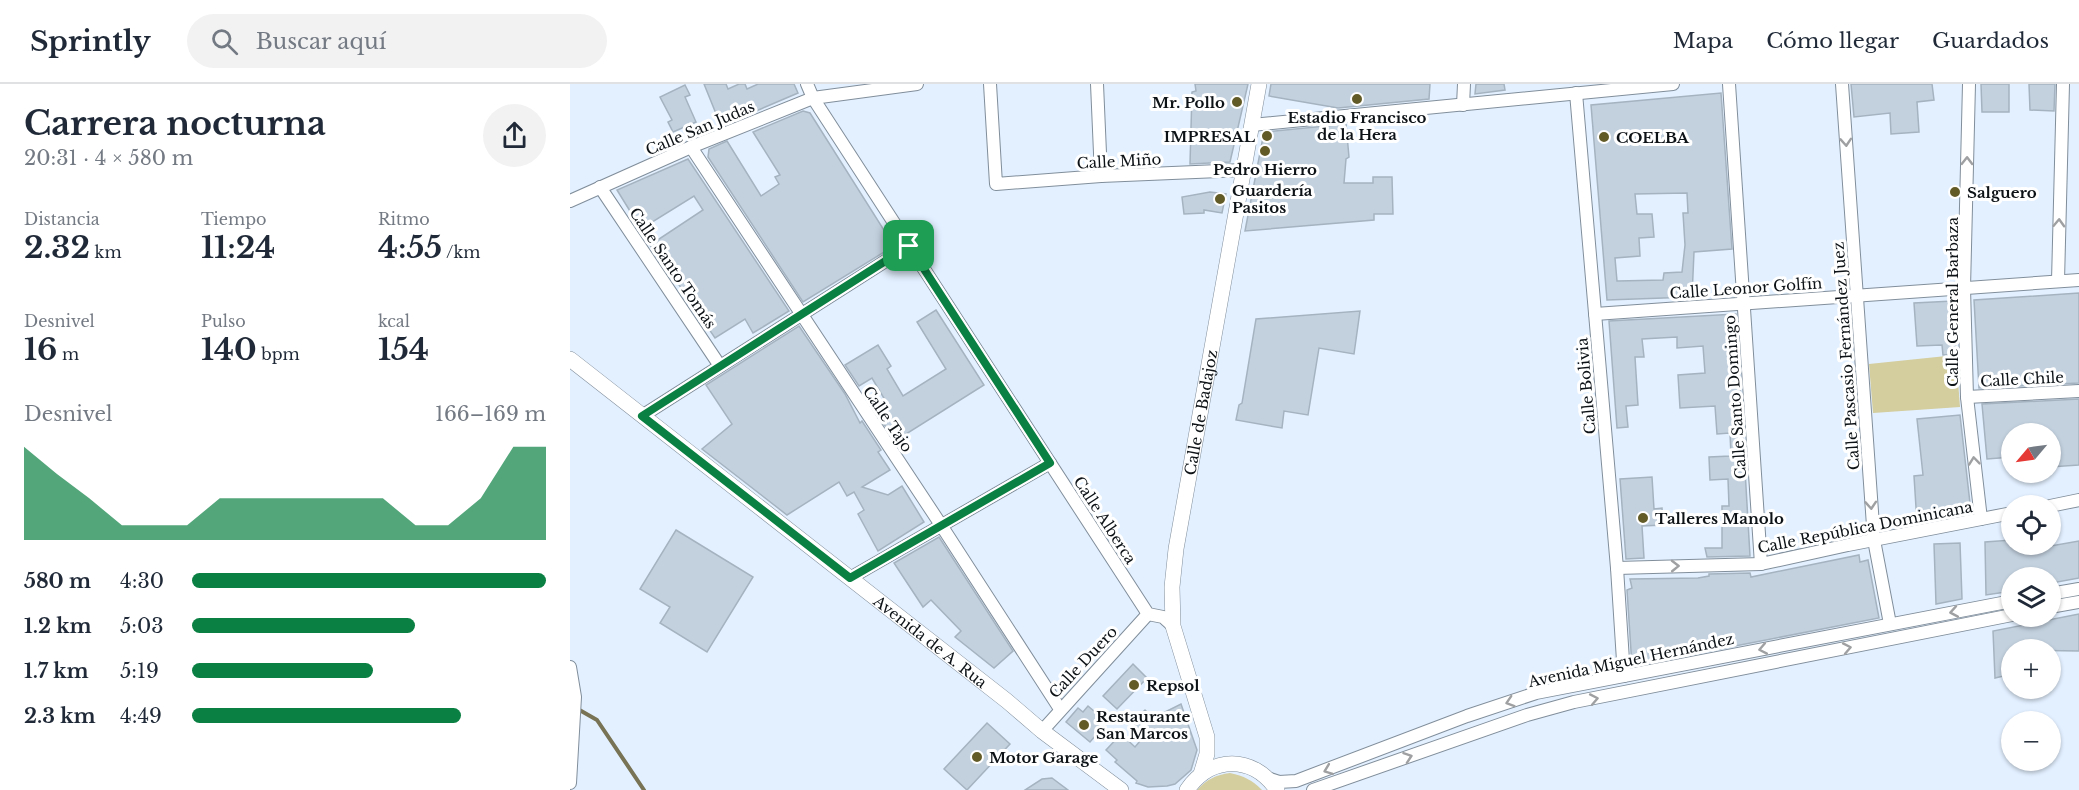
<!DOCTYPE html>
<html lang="es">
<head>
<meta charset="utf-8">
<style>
	:root { --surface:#fff; --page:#f2f2f3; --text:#1f2937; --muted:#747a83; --line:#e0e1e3; --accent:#0b8043 }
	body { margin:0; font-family:"Libre Baskerville",serif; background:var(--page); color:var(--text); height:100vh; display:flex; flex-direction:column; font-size:22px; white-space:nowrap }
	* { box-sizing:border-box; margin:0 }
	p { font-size:20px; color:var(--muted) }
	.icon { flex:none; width:33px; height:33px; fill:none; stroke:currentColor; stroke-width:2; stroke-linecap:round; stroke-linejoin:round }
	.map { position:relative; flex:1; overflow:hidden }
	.details { display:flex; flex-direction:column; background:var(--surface); width:570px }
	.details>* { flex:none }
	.needle { width:39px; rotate:241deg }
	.controls { position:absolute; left:1431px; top:339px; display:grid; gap:12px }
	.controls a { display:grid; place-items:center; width:60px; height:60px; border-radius:50%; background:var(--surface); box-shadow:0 2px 4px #0004; font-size:30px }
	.pin { position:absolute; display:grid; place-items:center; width:51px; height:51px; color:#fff; margin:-26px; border-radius:12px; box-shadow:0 3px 9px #0006 }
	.round { display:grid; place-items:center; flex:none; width:63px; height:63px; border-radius:32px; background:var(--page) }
	.overview { display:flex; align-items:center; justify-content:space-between; height:102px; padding:0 24px }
	h1 { font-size:33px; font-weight:700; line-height:45px }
	.metrics { display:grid; grid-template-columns:repeat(3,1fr); gap:9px; height:102px; padding:6px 24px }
	.metrics div { display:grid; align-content:center }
	.metrics b { font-size:30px; font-weight:700 }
	.metrics small { font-size:16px; font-weight:400 }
	.metrics p { font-size:16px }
	.chart { height:168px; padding:12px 24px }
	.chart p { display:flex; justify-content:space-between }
	.chart svg { width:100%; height:108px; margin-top:6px; fill:var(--accent); opacity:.7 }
	ul { padding:0 24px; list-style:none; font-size:20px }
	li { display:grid; grid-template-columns:96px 72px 1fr; align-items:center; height:45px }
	li i { height:15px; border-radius:8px; background:var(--accent) }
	header { display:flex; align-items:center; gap:36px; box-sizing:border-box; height:84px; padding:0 30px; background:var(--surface); border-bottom:2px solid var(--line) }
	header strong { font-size:28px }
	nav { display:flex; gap:33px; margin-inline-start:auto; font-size:21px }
	.search { width:420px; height:54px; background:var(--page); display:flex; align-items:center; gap:15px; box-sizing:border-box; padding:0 21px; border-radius:33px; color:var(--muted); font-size:22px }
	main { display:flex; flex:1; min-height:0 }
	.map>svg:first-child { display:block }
	.green { fill:#d4cd9e }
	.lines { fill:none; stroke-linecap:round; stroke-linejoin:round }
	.stream { stroke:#777354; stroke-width:4 }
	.building { fill:#c3d1df; stroke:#a5b3c0; stroke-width:1.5; fill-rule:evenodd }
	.minor-casing { stroke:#818e9b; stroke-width:14 }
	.tertiary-casing { stroke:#818e9b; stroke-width:16 }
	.minor { stroke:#fff; stroke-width:12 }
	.tertiary { stroke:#fff; stroke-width:15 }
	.oneway { stroke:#9ea0a2 }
	.route-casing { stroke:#fff; stroke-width:12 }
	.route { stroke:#0b8043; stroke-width:8 }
	.poi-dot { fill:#635b27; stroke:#fff; stroke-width:2 }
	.labels { text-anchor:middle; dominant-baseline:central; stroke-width:6; stroke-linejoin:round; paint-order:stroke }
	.poi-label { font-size:15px; font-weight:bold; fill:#0d1216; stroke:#fff; text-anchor:start }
	.street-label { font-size:15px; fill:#0d1216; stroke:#fff }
</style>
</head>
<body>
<header>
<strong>Sprintly</strong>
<div class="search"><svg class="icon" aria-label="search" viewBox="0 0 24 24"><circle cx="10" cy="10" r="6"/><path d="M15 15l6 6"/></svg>Buscar aquí</div>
<nav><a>Mapa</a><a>Cómo llegar</a><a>Guardados</a></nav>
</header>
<main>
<section class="details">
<div class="overview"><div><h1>Carrera nocturna</h1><p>20:31 · 4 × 580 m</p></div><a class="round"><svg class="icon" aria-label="share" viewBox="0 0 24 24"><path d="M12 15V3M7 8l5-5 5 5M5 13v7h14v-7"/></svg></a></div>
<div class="metrics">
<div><p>Distancia</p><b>2.32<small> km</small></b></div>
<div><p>Tiempo</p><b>11:24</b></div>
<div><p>Ritmo</p><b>4:55<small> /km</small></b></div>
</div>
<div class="metrics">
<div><p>Desnivel</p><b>16<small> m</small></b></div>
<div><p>Pulso</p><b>140<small> bpm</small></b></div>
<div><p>kcal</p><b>154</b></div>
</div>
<div class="chart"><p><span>Desnivel</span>166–169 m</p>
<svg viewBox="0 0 160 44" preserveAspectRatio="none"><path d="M0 44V6L10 17L20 27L30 38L40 38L50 38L60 27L70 27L80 27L90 27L100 27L110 27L120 38L130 38L140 27L150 6L160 6V44z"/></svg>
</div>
<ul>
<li><b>580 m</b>4:30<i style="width:100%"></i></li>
<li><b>1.2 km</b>5:03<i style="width:63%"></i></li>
<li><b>1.7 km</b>5:19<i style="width:51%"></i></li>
<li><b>2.3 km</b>4:49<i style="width:76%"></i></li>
</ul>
</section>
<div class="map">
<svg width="1509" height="706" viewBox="0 0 1509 706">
	<rect width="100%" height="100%" fill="#e3f0ff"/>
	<!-- green -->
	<g class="green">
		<path d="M1386 271 1390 323 1303 329 1299 280Z"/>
		<path d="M660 689C674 692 682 696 692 706H627C637 695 646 691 660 689Z"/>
	</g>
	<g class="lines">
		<!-- stream -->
		<path class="stream" d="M6 624 27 636 74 706"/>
	</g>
	<!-- building -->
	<g class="building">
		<path d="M134 0H156L158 5 169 0H175L177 5 188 0H224L228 9 151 42Z"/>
		<path d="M625 0H678L660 78 620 80 622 8 626 7Z"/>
		<path d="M701 0H860L859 15 768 24 699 12Z"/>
		<path d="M906 0H934L935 6 905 10Z"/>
		<path d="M1281 0H1362L1364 16 1347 18 1349 48 1321 50 1320 29 1284 33Z"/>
		<path d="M1411 0H1439V28H1412Z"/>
		<path d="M1459 0H1485L1484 27 1460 26Z"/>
		<path d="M115 1 120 11 115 13 126 38 103 48 98 38 102 36 90 13Z"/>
		<path d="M1151 9 1162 165 1124 168 1122 213 1037 216 1021 21ZM1117 109 1118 129H1113L1115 161 1112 188 1094 189 1093 196 1047 197 1045 174 1070 172 1069 154 1084 153 1082 130H1067L1065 110Z"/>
		<path d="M233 27 240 29 324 162 233 218 138 73 139 65 157 57 191 112 209 100 205 93 210 91 183 48Z"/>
		<path d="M776 40 779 73 776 75 774 99H803V93H822L823 130H804V136L675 147 694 48Z"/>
		<path d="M118 75 219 227 183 249 175 235 145 254 101 189 99 190 80 161 133 126 124 112 71 145 47 106Z"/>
		<path d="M640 108 656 110 652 129 634 126V129L614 130 612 113Z"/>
		<path d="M1509 209V299L1409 304 1404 216Z"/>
		<path d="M1383 217 1386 270 1373 271 1372 261 1347 262 1344 219Z"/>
		<path d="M366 226 414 301 325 357 306 328 318 321 302 294 289 302 275 281 308 261 321 282 317 285 333 312 376 285 347 238Z"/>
		<path d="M790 227 784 270 749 264 738 331 714 327 712 344 666 336 669 321 672 319 686 235Z"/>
		<path d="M1166 230 1180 472 1137 473 1135 464H1152V422H1159L1158 395 1140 396 1139 373 1161 372 1160 349 1147 350 1145 322 1110 324 1108 291 1135 289 1133 262 1107 264V253L1072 255 1074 273H1065L1068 321 1056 322 1058 343 1047 344 1039 237Z"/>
		<path d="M229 242 275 310 290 339 292 337 311 366 308 368 320 386 292 403 318 411 332 402 354 438 308 467 288 430 294 426 284 408 277 412 269 398 217 431 132 365 162 340 136 301Z"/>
		<path d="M1509 315V381L1480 383V350H1442V373L1417 375 1412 320Z"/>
		<path d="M1390 331 1401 428 1347 439 1344 392 1353 391 1347 335Z"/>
		<path d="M1082 393 1084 425 1092 424 1093 441 1072 442 1074 474 1056 475 1050 395Z"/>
		<path d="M106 446 183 493 137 568 90 539 100 523 70 505Z"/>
		<path d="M369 453 443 567 424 584 385 553 391 547 361 516 353 523 324 479Z"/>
		<path d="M1442 456V460H1463L1464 465 1509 457V494L1482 499 1481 494H1442V507L1416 511 1415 458Z"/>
		<path d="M1390 459 1392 515 1366 520 1364 460Z"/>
		<path d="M1289 471 1290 478 1298 476 1309 534 1062 582 1057 506 1062 504 1060 495 1128 494 1139 492V490L1180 489 1181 493Z"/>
		<path d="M1509 530V567L1442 566V590L1425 594 1423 547Z"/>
		<path d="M563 580 577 594 547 625 533 612Z"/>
		<path d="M611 620 627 666 621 686 605 700 597 702 578 703 566 699 567 697 545 678 547 676 536 666 551 650 565 663 575 651 562 639 575 626 583 634Z"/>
		<path d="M518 622 531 633 526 639 532 644 520 658 496 638 508 624 513 628Z"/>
		<path d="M417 639 440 660 397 706 374 685Z"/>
		<path d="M482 694 498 706H455L472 695Z"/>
	</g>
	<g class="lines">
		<!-- minor casing -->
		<g class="minor-casing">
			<g id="minor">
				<path d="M237 0 243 14 578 530 593 533 603 542"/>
				<path d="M420 0 426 100 531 92 673 86"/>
				<path d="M527 0 531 92"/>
				<path d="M1159 0 1191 480"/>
				<path d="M1272 0 1304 456 1320 540"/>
				<path d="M1399 0 1394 204 1397 313 1411 435"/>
				<path d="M1006 9 1047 484 1054 592"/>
				<path d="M893 21 894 0"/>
				<path d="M682 41 1103 0"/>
				<path d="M121 63 371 441 490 625"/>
				<path d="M30 103 150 282"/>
				<path d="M0 117 121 63 243 14 347 0"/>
				<path d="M1488 197 1493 0"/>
				<path d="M1025 230 1509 196"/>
				<path d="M1397 313 1509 307"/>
				<path d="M72 332 339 162"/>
				<path d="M1480 422 1509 416"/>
				<path d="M1047 484 1191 480 1278 461 1442 429"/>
				<path d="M280 494 480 379"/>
				<path d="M1480 510 1509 505"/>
				<path d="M1480 523 1509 518"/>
				<path d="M0 583 5 613 0 699"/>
				<path d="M472 647 578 530"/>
				<path d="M697 694 709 698 726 697 897 632 966 609 1442 517"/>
				<path d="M743 706 957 631 1004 618 1442 531"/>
			</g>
		</g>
		<!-- tertiary casing -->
		<g class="tertiary-casing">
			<g id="tertiary">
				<path id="s1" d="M0 275 437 617 472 647 551 706"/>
				<path id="s2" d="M631 690 637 670V653L603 542 602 503 606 465 689 0"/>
				<path d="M617 706C641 671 683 671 707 706"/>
			</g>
		</g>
		<!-- minor -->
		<use href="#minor" class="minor"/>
		<!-- tertiary -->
		<use href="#tertiary" class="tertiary"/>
	</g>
	<!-- one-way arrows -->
	<defs><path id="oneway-chevron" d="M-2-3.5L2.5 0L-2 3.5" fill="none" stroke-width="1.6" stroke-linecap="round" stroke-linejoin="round" transform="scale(1.5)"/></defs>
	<g class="oneway">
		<use href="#oneway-chevron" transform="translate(1276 58) rotate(86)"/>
		<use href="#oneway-chevron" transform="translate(1397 77) rotate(-89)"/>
		<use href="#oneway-chevron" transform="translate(1489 139) rotate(-88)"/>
		<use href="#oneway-chevron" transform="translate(1404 377) rotate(-96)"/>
		<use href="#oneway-chevron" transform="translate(1301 421) rotate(86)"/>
		<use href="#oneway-chevron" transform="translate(1105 482) rotate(-1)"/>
		<use href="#oneway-chevron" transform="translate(1384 528) rotate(170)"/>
		<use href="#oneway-chevron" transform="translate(1277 564) rotate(-11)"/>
		<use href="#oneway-chevron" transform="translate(1193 565) rotate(169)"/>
		<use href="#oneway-chevron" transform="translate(1024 615) rotate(-11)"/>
		<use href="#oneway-chevron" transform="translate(940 618) rotate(162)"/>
		<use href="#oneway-chevron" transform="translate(838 673) rotate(-19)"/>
		<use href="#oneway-chevron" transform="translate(758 686) rotate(159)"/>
	</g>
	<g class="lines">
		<!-- route casing -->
		<g class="route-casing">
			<path id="route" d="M339 162 480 379 280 494 72 332Z"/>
		</g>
		<!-- route -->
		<use href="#route" class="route"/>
	</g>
	<!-- markers -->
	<g class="poi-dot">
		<circle cx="787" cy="15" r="6"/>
		<circle cx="667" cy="18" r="6"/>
		<circle cx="697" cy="52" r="6"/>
		<circle cx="1034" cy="53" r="6"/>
		<circle cx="695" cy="67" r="6"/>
		<circle cx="1385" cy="108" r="6"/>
		<circle cx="650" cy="115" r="6"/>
		<circle cx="1073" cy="434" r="6"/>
		<circle cx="564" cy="601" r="6"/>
		<circle cx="514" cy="641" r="6"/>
		<circle cx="407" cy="673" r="6"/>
	</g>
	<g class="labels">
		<!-- poi labels -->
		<g class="poi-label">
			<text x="655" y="18" text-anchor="end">Mr. Pollo</text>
			<text x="787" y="33" text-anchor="middle">Estadio Francisco<tspan x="787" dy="17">de la Hera</tspan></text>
			<text x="685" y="52" text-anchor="end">IMPRESAL</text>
			<text x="1046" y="53">COELBA</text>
			<text x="695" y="85" text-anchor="middle">Pedro Hierro</text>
			<text x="662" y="106">Guardería<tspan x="662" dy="17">Pasitos</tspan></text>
			<text x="1397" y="108">Salguero</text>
			<text x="1085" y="434">Talleres Manolo</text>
			<text x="576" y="601">Repsol</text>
			<text x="526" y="632">Restaurante<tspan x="526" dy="17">San Marcos</tspan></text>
			<text x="419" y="673">Motor Garage</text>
		</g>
		<!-- street labels -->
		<g class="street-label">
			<text transform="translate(130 44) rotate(-23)">Calle San Judas</text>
			<text transform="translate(549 77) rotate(-3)">Calle Miño</text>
			<text transform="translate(103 184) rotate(56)">Calle Santo Tomás</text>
			<text transform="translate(1176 204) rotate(-4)">Calle Leonor Golfín</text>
			<text transform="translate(1382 218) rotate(-90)">Calle General Barbaza</text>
			<text transform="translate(1276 272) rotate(-94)">Calle Pascasio Fernández Juez</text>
			<text transform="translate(1452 295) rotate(-3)">Calle Chile</text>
			<text transform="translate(1016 302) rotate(-95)">Calle Bolivia</text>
			<text transform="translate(1165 313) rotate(-94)">Calle Santo Domingo</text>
			<text stroke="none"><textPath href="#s2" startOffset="370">Calle de Badajoz</textPath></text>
			<text transform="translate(318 335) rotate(56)">Calle Tajo</text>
			<text transform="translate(535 436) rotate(57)">Calle Alberca</text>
			<text transform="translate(1295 443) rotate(-11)">Calle República Dominicana</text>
			<text stroke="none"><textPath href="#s1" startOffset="458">Avenida de A. Rua</textPath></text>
			<text transform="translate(1061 576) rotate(-12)">Avenida Miguel Hernández</text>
			<text transform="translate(513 578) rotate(-47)">Calle Duero</text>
		</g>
	</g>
</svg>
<div class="controls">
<a><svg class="needle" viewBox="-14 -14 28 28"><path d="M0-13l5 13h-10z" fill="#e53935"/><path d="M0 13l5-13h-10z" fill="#747a83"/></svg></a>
<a><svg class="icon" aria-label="locate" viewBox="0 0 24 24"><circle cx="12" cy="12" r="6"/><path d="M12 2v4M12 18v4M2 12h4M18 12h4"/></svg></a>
<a><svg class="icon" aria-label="layers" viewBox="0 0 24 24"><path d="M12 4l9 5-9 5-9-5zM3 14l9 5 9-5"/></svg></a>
<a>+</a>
<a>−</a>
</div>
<div class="pin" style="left:339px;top:162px;background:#1e9e55"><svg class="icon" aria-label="arrive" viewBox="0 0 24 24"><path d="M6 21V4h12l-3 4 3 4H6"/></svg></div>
</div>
</main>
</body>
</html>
